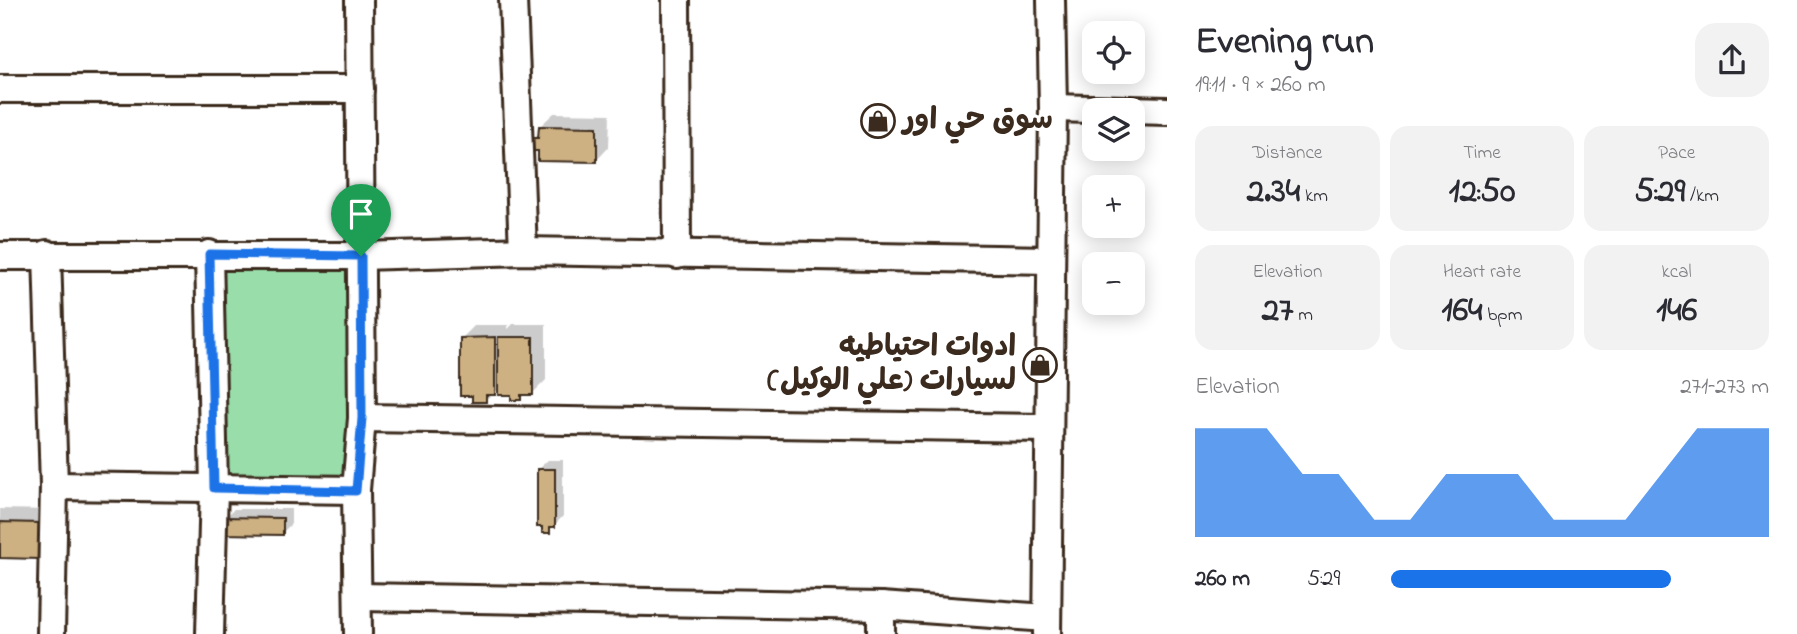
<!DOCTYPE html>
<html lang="en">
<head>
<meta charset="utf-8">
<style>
	:root { --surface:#fff; --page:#f2f2f3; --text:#2b2b33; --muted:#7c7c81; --accent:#1a73e8 }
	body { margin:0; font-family:"Indie Flower","Playpen Sans Arabic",sans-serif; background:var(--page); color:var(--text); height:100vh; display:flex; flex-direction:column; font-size:26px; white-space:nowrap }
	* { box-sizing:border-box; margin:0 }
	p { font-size:23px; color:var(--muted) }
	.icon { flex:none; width:38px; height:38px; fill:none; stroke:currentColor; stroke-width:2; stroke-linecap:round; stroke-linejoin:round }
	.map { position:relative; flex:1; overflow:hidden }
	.details { display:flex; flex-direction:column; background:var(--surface); width:630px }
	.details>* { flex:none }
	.fabs { position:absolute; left:1082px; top:21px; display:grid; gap:14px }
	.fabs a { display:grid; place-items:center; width:63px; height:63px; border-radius:14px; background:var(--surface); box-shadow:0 4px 18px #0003; font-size:35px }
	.pin { position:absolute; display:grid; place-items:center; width:60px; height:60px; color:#fff; margin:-72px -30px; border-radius:50% 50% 50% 0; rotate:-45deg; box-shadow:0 0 7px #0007 }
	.pin .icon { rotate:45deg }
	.round { display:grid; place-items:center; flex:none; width:74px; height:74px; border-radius:21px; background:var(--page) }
	.head { display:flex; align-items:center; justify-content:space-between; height:119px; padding:0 28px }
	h1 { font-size:38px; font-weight:700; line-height:52px }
	.stats { display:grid; grid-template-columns:repeat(3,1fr); gap:10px; height:119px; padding:7px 28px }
	.stats div { display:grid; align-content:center; border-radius:18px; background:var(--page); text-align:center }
	.stats b { font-size:35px; font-weight:700 }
	.stats small { font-size:19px; font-weight:400 }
	.stats p { font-size:19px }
	.chart { height:196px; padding:14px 28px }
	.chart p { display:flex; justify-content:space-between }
	.chart svg { width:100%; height:126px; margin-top:7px; fill:var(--accent); opacity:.7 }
	ul { padding:0 28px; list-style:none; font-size:23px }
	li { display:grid; grid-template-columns:112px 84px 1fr; align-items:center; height:52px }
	li i { height:18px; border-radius:9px; background:var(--accent) }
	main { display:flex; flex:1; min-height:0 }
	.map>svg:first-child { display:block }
	.green { fill:#98ddaa; stroke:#6a8464; stroke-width:2 }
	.shadow { fill:#0003 }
	.building { fill:#cdb182; stroke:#3b2a1e; stroke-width:2 }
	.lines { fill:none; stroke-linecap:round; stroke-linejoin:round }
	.minor-casing { stroke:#3b2a1e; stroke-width:32 }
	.minor { stroke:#fff; stroke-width:26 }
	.route-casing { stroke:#fff; stroke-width:14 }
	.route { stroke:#1a73e8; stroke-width:9 }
	.labels { text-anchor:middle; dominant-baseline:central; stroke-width:6; stroke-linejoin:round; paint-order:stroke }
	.poi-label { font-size:30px; font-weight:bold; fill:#3b2a1e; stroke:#fff; text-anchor:start }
</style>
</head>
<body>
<main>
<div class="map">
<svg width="1167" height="634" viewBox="0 0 1167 634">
	<rect width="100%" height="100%" fill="#fff"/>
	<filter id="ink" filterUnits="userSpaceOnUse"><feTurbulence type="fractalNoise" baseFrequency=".0143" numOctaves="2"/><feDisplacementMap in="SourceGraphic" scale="14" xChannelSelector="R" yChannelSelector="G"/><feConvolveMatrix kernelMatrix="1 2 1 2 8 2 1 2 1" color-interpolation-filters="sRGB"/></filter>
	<g filter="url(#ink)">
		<!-- green -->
		<path class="green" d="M209 254 361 256 356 490 214 488Z"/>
		<!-- shadow -->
		<g class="shadow">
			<path d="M554 113 610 114 609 147 596 161 540 149 534 139 540 133V126Z"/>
			<path d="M513 324H546V380L532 394H525L520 399 513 393 499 389 485 400 462 338 475 325H508V329Z"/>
			<path d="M548 460H563V516L549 531 538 469Z"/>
			<path d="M0 509 52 510V544L39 557H0Z"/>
			<path d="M234 509H291V524L282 533 225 518Z"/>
		</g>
		<!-- building -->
		<g class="building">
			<path d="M539 126 597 127V162L538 161V151H532L533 138H538Z"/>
			<path d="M495 337V395H486V402H472V396H460V338Z"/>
			<path d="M498 337H533V395H521V400H511V395H498Z"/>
			<path d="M537 469H555V527H550V533H542V527H537Z"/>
			<path d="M223 517 283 518V535L223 534Z"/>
			<path d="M0 522 40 523 39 535H45V545H40L39 559 0 558Z"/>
		</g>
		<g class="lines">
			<!-- minor casing -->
			<g class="minor-casing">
				<g id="minor">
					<path d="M513 0 523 251"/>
					<path d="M676 0 677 255"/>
					<path d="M0 89H360"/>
					<path d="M1053 108 1167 111"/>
					<path d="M47 254 54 486 51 634"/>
					<path d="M209 254 214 488 210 634"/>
					<path d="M0 256H361L523 251 1050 260"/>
					<path d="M362 418 1049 428"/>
					<path d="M54 486 356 490"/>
					<path d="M359 597 881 606 1047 618"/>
					<path d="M358 634 356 490 362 418 359 0"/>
					<path d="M881 634V606"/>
					<path d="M1047 634 1053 108 1051 0"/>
				</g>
			</g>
			<!-- minor -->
			<use href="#minor" class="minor"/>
		</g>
	</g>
	<g class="lines" filter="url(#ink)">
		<!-- route casing -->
		<g class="route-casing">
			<path id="route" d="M209 254 361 256 362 418 356 491 214 488Z"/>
		</g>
		<!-- route -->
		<use href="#route" class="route"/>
	</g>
	<!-- icons -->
	<defs>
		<g id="shop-ring" transform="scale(1.75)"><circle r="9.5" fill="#fff" stroke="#3b2a1e" stroke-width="1.5"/><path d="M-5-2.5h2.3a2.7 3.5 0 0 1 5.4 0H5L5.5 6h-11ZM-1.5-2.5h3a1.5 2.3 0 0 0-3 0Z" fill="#3b2a1e"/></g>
	</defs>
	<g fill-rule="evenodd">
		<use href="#shop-ring" x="878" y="121"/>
		<use href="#shop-ring" x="1040" y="365"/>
	</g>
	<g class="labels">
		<!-- poi labels -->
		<g class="poi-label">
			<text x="903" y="121">سوق حي اور</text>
			<text x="1016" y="348" text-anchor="end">ادوات احتياطيه<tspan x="1016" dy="34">لسيارات (علي الوكيل)</tspan></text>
		</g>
	</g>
</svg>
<div class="fabs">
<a><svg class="icon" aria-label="locate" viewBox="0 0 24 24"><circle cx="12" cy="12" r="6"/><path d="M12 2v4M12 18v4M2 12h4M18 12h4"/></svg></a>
<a><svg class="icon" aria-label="layers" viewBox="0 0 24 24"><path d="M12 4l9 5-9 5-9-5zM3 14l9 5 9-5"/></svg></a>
<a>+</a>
<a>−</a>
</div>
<div class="pin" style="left:361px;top:256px;background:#1e9e55"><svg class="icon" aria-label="arrive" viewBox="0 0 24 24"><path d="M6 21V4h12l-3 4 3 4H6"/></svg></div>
</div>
<section class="details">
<div class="head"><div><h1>Evening run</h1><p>19:11 · 9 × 260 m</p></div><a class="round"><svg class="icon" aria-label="share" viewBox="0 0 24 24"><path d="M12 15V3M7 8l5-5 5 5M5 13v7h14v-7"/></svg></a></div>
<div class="stats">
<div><p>Distance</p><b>2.34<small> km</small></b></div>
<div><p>Time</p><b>12:50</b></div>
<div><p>Pace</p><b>5:29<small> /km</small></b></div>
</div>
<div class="stats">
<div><p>Elevation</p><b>27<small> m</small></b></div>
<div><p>Heart rate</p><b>164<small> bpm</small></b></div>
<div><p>kcal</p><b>146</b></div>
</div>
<div class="chart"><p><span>Elevation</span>271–273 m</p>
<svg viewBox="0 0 160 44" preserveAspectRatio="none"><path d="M0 44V6L10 6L20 6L30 22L40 22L50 38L60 38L70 22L80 22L90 22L100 38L110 38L120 38L130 22L140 6L150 6L160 6V44z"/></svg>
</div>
<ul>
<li><b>260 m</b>5:29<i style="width:74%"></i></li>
</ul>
</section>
</main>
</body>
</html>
